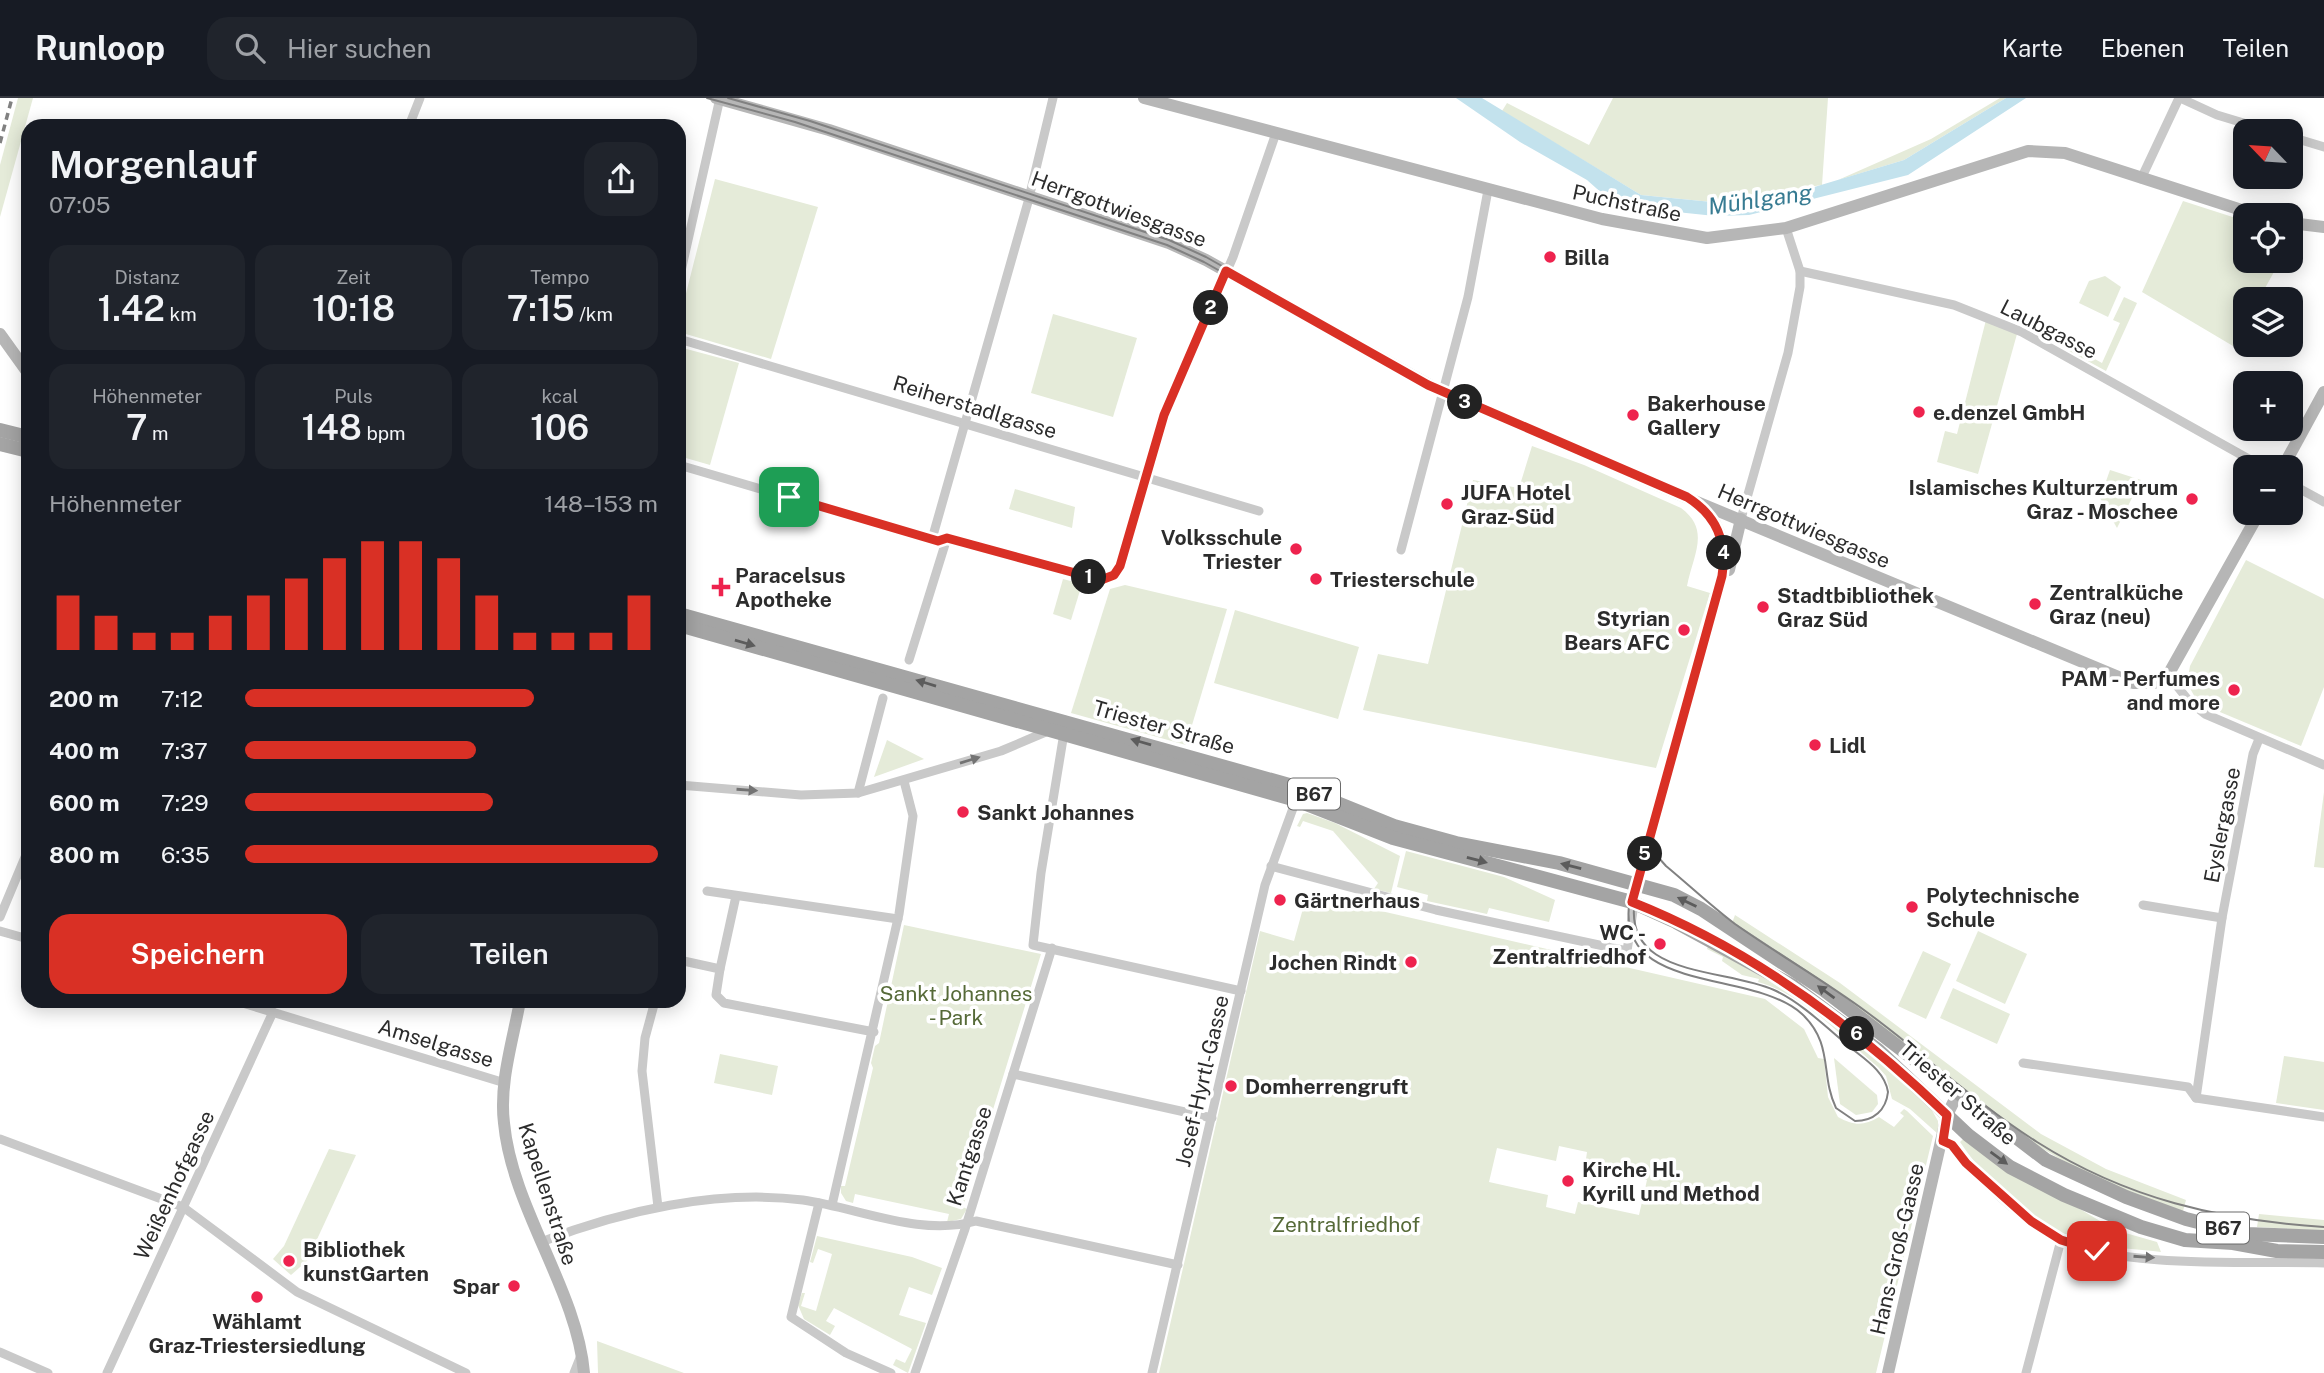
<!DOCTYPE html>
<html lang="de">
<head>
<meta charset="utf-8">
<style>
	:root { --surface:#171b24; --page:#20242c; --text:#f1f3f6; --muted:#9ea1a6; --line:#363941; --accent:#d93025 }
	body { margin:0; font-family:"Public Sans",sans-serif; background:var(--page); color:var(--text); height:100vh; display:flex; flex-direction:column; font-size:26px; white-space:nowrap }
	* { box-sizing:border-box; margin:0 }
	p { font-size:23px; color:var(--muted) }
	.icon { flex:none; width:38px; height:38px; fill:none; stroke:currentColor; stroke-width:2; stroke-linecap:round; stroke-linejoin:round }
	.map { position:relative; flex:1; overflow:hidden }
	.panel { position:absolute; left:21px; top:21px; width:665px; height:889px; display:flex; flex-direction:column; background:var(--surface); border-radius:21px; box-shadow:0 4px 18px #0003 }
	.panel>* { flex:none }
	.needle { width:46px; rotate:295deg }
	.buttons { position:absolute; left:2233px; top:21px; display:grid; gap:14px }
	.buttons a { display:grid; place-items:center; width:70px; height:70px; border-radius:14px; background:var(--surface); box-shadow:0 4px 18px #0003; font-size:35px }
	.pin { position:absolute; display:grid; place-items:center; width:60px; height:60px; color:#fff; margin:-30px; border-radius:14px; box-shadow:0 4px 10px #0006 }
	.km { position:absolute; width:35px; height:35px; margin:-18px; border-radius:50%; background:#222; color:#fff; font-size:19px; line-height:35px; text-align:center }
	.round { display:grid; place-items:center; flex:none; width:74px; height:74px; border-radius:21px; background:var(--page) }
	.head { display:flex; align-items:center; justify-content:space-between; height:119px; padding:0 28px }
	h1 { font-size:38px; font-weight:600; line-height:52px }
	.metrics { display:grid; grid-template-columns:repeat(3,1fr); gap:10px; height:119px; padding:7px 28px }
	.metrics div { display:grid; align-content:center; border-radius:18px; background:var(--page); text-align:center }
	.metrics b { font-size:35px; font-weight:600 }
	.metrics small { font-size:19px; font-weight:400 }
	.metrics p { font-size:19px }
	.chart { height:196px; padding:14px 28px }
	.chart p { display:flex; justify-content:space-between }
	.chart svg { width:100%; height:126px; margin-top:7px; stroke:var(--accent); stroke-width:6 }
	.action { display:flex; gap:14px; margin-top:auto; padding:14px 28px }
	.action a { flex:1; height:80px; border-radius:21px; background:var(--accent); color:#fff; font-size:28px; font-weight:600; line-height:80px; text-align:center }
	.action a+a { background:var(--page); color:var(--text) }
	ul { padding:0 28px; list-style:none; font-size:23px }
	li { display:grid; grid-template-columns:112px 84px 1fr; align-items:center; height:52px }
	li i { height:18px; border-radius:9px; background:var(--accent) }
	header { display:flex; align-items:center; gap:42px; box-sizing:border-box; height:98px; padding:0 35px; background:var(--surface); border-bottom:2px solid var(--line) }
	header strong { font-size:33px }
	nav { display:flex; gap:38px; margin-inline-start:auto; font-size:24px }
	.search { width:490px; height:63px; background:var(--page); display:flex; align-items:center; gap:18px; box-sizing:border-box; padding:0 24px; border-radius:21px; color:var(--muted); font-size:26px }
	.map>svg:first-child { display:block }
	.green { fill:#e5ebd9; fill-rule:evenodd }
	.water { fill:#c3e2ed }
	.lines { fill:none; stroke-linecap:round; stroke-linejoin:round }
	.street { stroke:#c9c9c9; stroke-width:9 }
	.secondary { stroke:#b6b6b6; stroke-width:12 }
	.primary { stroke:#a4a4a4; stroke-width:14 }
	.tram { stroke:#818181; stroke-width:2 }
	.rail { stroke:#818181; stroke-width:3.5; stroke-dasharray:7 5; stroke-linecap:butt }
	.oneway { fill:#5c5c5c }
	.oneway2 { fill:#737373 }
	.route-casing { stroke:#fff; stroke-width:14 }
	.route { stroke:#d93025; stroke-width:9 }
	.poi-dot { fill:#ee234e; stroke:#fff; stroke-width:2.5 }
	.labels { text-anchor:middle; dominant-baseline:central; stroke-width:7; stroke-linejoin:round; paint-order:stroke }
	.shield { fill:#fff; stroke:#6b6b6b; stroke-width:2 }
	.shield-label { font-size:19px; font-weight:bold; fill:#2c2c2c }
	.street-label { font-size:21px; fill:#2c2c2c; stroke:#fff }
	.poi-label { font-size:21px; font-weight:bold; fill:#2c2c2c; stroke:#fff; text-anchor:start }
	.park-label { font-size:21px; fill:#566a38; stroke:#fff }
	.water-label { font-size:23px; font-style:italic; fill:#377b92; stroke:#fff }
</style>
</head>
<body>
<header>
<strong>Runloop</strong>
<div class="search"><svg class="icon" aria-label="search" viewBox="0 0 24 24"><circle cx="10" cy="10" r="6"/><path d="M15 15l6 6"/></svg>Hier suchen</div>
<nav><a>Karte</a><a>Ebenen</a><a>Teilen</a></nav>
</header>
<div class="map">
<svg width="2324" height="1275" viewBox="0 0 2324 1275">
	<rect width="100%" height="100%" fill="#fff"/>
	<!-- green -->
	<g class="green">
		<path d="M18 0H33L0 119V67Z"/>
		<path d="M1613 0H1828L1822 87 1712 104 1641 97 1502 13 1507 5 1589 47Z"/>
		<path d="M2000 0H2006L1904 62 1838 82 1931 41Z"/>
		<path d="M715 81 818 109 771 261 679 234V223Z"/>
		<path d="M2183 103 2245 123V163H2280L2259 201H2245V226L2233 248 2142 194Z"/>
		<path d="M2105 178 2121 189 2108 219 2079 205 2089 183Z"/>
		<path d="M2124 199 2137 205 2106 273 2038 236 2042 232 2102 265 2120 225 2113 222Z"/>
		<path d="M1053 216 1137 240 1113 319 1031 295Z"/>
		<path d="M1986 222 2017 236 1978 376 1937 364 1945 333 1957 336Z"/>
		<path d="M679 249 739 265 710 367 679 358Z"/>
		<path d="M1532 348 1584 367 1681 410C1711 432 1693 457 1687 488L1710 495 1656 670 1363 612 1378 556 1428 566 1473 382 1519 390Z"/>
		<path d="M2110 372 2141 382 2117 430 2100 400Z"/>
		<path d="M1015 391 1075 409 1072 430 1009 411Z"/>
		<path d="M2246 462 2324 501V589L2301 648 2208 609 2196 601 2187 585 2190 568Z"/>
		<path d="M1063 481 1082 486 1071 522 1053 516Z"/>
		<path d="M1125 487 1227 511 1186 647 1071 615 1110 491Z"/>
		<path d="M1235 512 1359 549 1338 621 1214 585Z"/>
		<path d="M887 642 924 661 874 679Z"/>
		<path d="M2324 694V770L2314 769Z"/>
		<path d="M1307 715 1335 725 1400 758 1391 795 1374 791 1378 785 1333 733 1303 723 1300 729 1297 728 1303 716Z"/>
		<path d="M1406 753 1504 779 1555 802 1549 824 1489 810 1487 816 1427 803 1428 797 1397 789Z"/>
		<path d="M1307 796 1765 901 1804 931 1818 960 1824 961 1828 999 1838 1019C1854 1028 1864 1028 1879 1019L1894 1029 1904 1018 1900 1015 1904 1011 1907 1013 1933 1038 1876 1275H1159L1260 833 1294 843ZM1559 1048 1587 1054 1585 1068 1647 1082 1639 1117 1578 1104 1575 1116 1546 1109 1548 1097 1489 1084 1497 1050 1556 1063Z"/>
		<path d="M1735 817 1840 885 2041 1036 2106 1071 2186 1102 2183 1113C2132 1097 2085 1077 2040 1049L1732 825Z"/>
		<path d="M904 827 1041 856 963 1109 967 1111 961 1121 947 1124 949 1116 855 1096 853 1105 846 1103 841 1095V1088H845L873 970 871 965 875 948 879 945Z"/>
		<path d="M1978 833 2027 856 2005 906 1956 883Z"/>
		<path d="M1708 848 1799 900 1849 934 1930 1009 1938 1023V1036L1910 1011 1892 1001 1886 978 1878 969C1842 939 1805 897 1758 884L1759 881 1742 877 1722 863 1723 859 1707 851Z"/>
		<path d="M1923 853 1951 866 1926 921 1898 908Z"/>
		<path d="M1953 890 2010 916 1997 946 1940 920Z"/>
		<path d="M720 956 778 968 772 997 714 985Z"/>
		<path d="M2284 958 2324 964V1012L2276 1005Z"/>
		<path d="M1834 960 1877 997 1878 1006 1872 1014 1856 1017 1840 1006Z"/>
		<path d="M1963 1041 2115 1132 2157 1144 2161 1154C2140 1151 2117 1151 2096 1146 2042 1136 1990 1089 1960 1044Z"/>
		<path d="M329 1051 356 1057 307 1163 291 1177 273 1161 284 1148Z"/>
		<path d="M2259 1116 2324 1122V1133L2257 1129Z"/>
		<path d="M817 1138 912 1159 942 1170 932 1197 909 1189 899 1217 926 1225 908 1275 893 1267 896 1261 905 1265 912 1251 834 1210 826 1223 835 1228 830 1237 804 1221 798 1207 802 1195H805L801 1208 816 1213 832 1156 818 1151 813 1165 810 1164Z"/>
		<path d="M597 1243 684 1275H598Z"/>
	</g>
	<!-- water -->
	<path class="water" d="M1456 0H1482L1641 97 1712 104 1801 93 1904 62 2006 0H2026L1908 77 1749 117 1715 118 1638 110 1605 98 1587 82 1520 44Z"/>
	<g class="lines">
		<!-- street -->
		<g class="street">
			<path d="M2180 0 2217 17 2270 33"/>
			<path d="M409 28 420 0"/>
			<path d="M2291 39 2324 49"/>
			<path d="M2141 81 2179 0"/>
			<path d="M1800 173 1954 207 2022 234 2263 369"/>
			<path d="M679 182 720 0"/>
			<path d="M679 241 1259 413"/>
			<path d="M679 367 938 443 947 440 1101 482 1114 477 1120 468 1164 317 1233 159 1276 35"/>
			<path d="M2291 386 2324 404"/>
			<path d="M1741 421 1788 255 1800 189V173L1786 130"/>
			<path d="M932 441 1028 104 1053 0"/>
			<path d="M1401 452 1468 199 1488 92"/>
			<path d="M909 562 947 440"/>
			<path d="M2168 577 2189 603 2205 616 2324 667"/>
			<path d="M1064 635 1041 775 1033 847 1241 893"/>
			<path d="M679 687 801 697 858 695 1001 653 1048 633"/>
			<path d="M858 695 883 600"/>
			<path d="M1271 768 1436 812 1627 853 1637 786"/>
			<path d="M707 793 898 821"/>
			<path d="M2143 807 2222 820"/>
			<path d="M0 819 28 752"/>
			<path d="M0 833 28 841"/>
			<path d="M679 862 720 871 716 897 724 905 874 934"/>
			<path d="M720 871 736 798"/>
			<path d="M236 903 505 985"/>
			<path d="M655 903 645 940 642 973 658 1109"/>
			<path d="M2023 965 2188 989 2196 1000 2324 1019"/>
			<path d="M1013 976 1212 1020"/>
			<path d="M2196 1000 2222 820 2253 656 2259 641"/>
			<path d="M0 1041 183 1109 297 1194 466 1275"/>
			<path d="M1943 1043 1952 1047C1980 1082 2019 1121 2060 1141 2117 1171 2257 1163 2324 1165"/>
			<path d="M819 1105 791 1219 846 1255 891 1275"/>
			<path d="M832 1107 899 816 913 718 904 683"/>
			<path d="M541 1144C621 1113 717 1091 803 1102 859 1110 920 1139 976 1123L1178 1167"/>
			<path d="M0 1254 48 1275"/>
			<path d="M107 1275 273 914"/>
			<path d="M574 1275 580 1260"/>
			<path d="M915 1275 965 1131 1052 850"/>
			<path d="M1152 1275 1265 787 1296 702"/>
			<path d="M2026 1275 2061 1142"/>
		</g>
		<!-- secondary -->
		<g class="secondary">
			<path d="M716 0 829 32 1169 145 1206 162 1433 289 1692 402 2133 585H2154L2168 577 2259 415"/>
			<path d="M1144 0 1602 121 1707 140 1786 130 2028 53 2065 55 2257 117"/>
			<path d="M2291 125 2324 129"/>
			<path d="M0 236 28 275"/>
			<path d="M2283 369 2324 294"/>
			<path d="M1729 472 1741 421"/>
			<path d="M1637 786 1722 478C1726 450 1722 426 1699 407"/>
			<path d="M520 903C513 942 499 985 504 1025 512 1110 577 1192 584 1275"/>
			<path d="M1888 1275 1947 1017 1957 997"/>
		</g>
		<!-- primary -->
		<g class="primary">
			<path d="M0 332 28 339"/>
			<path d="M0 346 28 353"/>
			<path d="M679 516 1300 690 1394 728 1456 745 1559 765 1674 797 1701 811 1824 892 2046 1062 2126 1099 2186 1121 2246 1136 2324 1139"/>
			<path d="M679 527 1296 702 1393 740 1632 804 1676 824 1793 888 1878 952 1968 1037 2010 1069 2064 1097 2141 1129 2185 1142 2233 1145 2277 1153 2324 1154"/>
		</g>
		<!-- tram -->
		<g class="tram">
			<path d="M707 0 795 24 1167 147 1204 164 1427 290 1670 394C1711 412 1725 433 1720 478L1630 800C1612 898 1752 870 1802 916 1834 946 1820 977 1836 1010L1855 1023C1874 1023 1886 1012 1888 994 1885 974 1866 962 1851 950 1827 930 1802 905 1774 892 1723 869 1617 881 1636 796L1725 476C1729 433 1711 408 1673 390L1429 285 1206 159 1169 142 810 23 728 0"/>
			<path d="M1651 742 1658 759 1666 768C1689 787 1711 808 1735 826 1779 857 1825 883 1868 915 1925 957 1977 1006 2037 1044 2127 1101 2219 1122 2324 1129"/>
		</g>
		<!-- rail -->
		<path class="rail" d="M0 45 12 0"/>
	</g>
	<!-- one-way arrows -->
	<defs><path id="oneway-solid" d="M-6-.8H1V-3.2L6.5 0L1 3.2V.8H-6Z" transform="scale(1.75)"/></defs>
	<g class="oneway">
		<use href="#oneway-solid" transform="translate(745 545) rotate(16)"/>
		<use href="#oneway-solid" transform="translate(926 585) rotate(-163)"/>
		<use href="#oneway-solid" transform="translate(1141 644) rotate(-164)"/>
		<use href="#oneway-solid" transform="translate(1477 762) rotate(15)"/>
		<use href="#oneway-solid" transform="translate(1571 768) rotate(-166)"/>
		<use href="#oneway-solid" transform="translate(1687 804) rotate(-154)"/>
		<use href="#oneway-solid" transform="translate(1826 894) rotate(-144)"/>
		<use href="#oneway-solid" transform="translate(1999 1060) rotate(36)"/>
	</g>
	<g class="oneway2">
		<use href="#oneway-solid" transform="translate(970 662) rotate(-17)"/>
		<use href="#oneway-solid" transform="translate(747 692) rotate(4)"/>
		<use href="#oneway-solid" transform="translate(2144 1159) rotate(4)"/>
	</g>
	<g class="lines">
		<!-- route casing -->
		<g class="route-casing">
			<path id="route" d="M789 399 938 443 947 440 1101 482 1114 477 1120 468 1164 317 1226 173 1428 287 1687 399C1717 418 1727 443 1722 478L1632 804C1751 851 1855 928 1947 1017L1943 1043 1952 1047 1966 1065 2031 1123 2061 1142 2097 1153"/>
		</g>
		<!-- route -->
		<use href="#route" class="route"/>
	</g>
	<!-- markers -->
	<g class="poi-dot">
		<circle cx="1550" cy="159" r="7"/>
		<circle cx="1919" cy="314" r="7"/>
		<circle cx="1633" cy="317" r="7"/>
		<circle cx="2192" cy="401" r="7"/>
		<circle cx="1447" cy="406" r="7"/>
		<circle cx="1296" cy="451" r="7"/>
		<circle cx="1316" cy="481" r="7"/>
		<path d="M717.5 478.5h7v7h7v7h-7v7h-7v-7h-7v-7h7z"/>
		<circle cx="2035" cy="506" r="7"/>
		<circle cx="1763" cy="509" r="7"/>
		<circle cx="1684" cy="532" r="7"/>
		<circle cx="2234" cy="592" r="7"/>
		<circle cx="1815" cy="647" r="7"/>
		<circle cx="963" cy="714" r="7"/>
		<circle cx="1280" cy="802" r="7"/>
		<circle cx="1912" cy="809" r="7"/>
		<circle cx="1660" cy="846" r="7"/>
		<circle cx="1411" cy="864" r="7"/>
		<circle cx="1231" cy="988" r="7"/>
		<circle cx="1568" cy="1083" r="7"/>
		<circle cx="289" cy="1163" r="7"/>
		<circle cx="514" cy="1188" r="7"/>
		<circle cx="257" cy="1199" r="7"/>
	</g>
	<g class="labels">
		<!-- shield labels -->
		<g class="shield">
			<rect x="1288" y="680.5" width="52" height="31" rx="5"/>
			<rect x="2197" y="1114.5" width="52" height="31" rx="5"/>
		</g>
		<g class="shield-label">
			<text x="1314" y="696">B67</text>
			<text x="2223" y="1130">B67</text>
		</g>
		<!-- street labels -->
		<g class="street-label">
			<text transform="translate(1627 105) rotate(12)">Puchstraße</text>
			<text transform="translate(1119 111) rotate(20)">Herrgottwiesgasse</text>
			<text transform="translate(2049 231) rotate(27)">Laubgasse</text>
			<text transform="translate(975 309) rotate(17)">Reiherstadlgasse</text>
			<text transform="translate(1804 428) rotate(23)">Herrgottwiesgasse</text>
			<text transform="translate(1164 629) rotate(16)">Triester Straße</text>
			<text transform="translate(2222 727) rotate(-79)">Eyslergasse</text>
			<text transform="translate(436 945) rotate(17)">Amselgasse</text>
			<text transform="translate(1202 983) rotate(-77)">Josef-Hyrtl-Gasse</text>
			<text transform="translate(1958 995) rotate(41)">Triester Straße</text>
			<text transform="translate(969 1058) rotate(-72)">Kantgasse</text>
			<text transform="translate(174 1087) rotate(-65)">Weißenhofgasse</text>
			<text transform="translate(548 1096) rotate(72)">Kapellenstraße</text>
			<text transform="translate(1897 1151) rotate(-77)">Hans-Groß-Gasse</text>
		</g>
		<!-- poi labels -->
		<g class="poi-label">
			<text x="1564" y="159">Billa</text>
			<text x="1647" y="305">Bakerhouse<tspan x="1647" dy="24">Gallery</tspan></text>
			<text x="1933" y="314">e.denzel GmbH</text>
			<text x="2178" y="389" text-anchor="end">Islamisches Kulturzentrum<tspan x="2178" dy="24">Graz - Moschee</tspan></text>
			<text x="1461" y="394">JUFA Hotel<tspan x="1461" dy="24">Graz-Süd</tspan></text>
			<text x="1282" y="439" text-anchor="end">Volksschule<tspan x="1282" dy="24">Triester</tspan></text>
			<text x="735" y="477">Paracelsus<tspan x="735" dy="24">Apotheke</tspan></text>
			<text x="1330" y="481">Triesterschule</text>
			<text x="2049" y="494">Zentralküche<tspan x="2049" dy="24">Graz (neu)</tspan></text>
			<text x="1777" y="497">Stadtbibliothek<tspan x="1777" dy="24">Graz Süd</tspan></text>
			<text x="1670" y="520" text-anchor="end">Styrian<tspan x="1670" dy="24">Bears AFC</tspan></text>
			<text x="2220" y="580" text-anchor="end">PAM - Perfumes<tspan x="2220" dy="24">and more</tspan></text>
			<text x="1829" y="647">Lidl</text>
			<text x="977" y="714">Sankt Johannes</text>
			<text x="1926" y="797">Polytechnische<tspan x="1926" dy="24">Schule</tspan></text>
			<text x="1294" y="802">Gärtnerhaus</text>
			<text x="1646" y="834" text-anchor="end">WC -<tspan x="1646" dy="24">Zentralfriedhof</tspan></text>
			<text x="1397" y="864" text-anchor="end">Jochen Rindt</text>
			<text x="1245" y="988">Domherrengruft</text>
			<text x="1582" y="1071">Kirche Hl.<tspan x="1582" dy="24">Kyrill und Method</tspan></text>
			<text x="303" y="1151">Bibliothek<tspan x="303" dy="24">kunstGarten</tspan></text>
			<text x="500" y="1188" text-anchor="end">Spar</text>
			<text x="257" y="1223" text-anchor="middle">Wählamt<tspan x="257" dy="24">Graz-Triestersiedlung</tspan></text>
		</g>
		<!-- park labels -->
		<g class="park-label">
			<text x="956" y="895">Sankt Johannes<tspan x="956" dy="24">- Park</tspan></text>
			<text x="1346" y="1126">Zentralfriedhof</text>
		</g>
		<!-- water labels -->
		<g class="water-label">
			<text transform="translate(1760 101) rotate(-8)">Mühlgang</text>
		</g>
	</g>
</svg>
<div class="buttons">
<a><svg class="needle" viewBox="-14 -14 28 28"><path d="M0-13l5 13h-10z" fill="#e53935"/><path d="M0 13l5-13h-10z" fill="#9ea1a6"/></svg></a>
<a><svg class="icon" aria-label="locate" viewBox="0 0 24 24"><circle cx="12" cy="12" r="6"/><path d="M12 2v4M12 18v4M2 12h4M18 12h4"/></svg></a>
<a><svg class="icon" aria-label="layers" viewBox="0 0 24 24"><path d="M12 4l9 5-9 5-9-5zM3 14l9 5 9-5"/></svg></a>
<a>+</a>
<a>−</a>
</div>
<div class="pin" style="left:789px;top:399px;background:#1e9e55"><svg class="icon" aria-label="arrive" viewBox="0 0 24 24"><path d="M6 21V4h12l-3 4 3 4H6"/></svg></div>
<div class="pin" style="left:2097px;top:1153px;background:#d93025"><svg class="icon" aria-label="check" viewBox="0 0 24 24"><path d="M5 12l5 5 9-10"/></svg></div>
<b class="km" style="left:1089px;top:479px">1</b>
<b class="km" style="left:1211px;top:210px">2</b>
<b class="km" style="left:1465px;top:304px">3</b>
<b class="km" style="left:1724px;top:455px">4</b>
<b class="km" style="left:1645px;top:756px">5</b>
<b class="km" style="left:1857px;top:936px">6</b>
<section class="panel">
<div class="head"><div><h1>Morgenlauf</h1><p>07:05</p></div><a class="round"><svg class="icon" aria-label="share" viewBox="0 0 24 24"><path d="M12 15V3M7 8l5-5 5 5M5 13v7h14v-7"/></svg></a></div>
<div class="metrics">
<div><p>Distanz</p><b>1.42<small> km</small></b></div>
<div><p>Zeit</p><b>10:18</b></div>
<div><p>Tempo</p><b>7:15<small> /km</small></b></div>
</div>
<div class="metrics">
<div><p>Höhenmeter</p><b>7<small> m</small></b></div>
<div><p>Puls</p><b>148<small> bpm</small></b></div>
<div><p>kcal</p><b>106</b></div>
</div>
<div class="chart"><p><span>Höhenmeter</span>148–153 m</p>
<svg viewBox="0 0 160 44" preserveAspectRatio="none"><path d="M5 44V25M15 44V32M25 44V38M35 44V38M45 44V32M55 44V25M65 44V19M75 44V12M85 44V6M95 44V6M105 44V12M115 44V25M125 44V38M135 44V38M145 44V38M155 44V25"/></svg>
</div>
<ul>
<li><b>200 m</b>7:12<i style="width:70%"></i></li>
<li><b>400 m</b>7:37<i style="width:56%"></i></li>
<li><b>600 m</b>7:29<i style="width:60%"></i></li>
<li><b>800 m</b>6:35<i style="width:100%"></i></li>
</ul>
<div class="action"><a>Speichern</a><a>Teilen</a></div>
</section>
</div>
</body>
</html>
